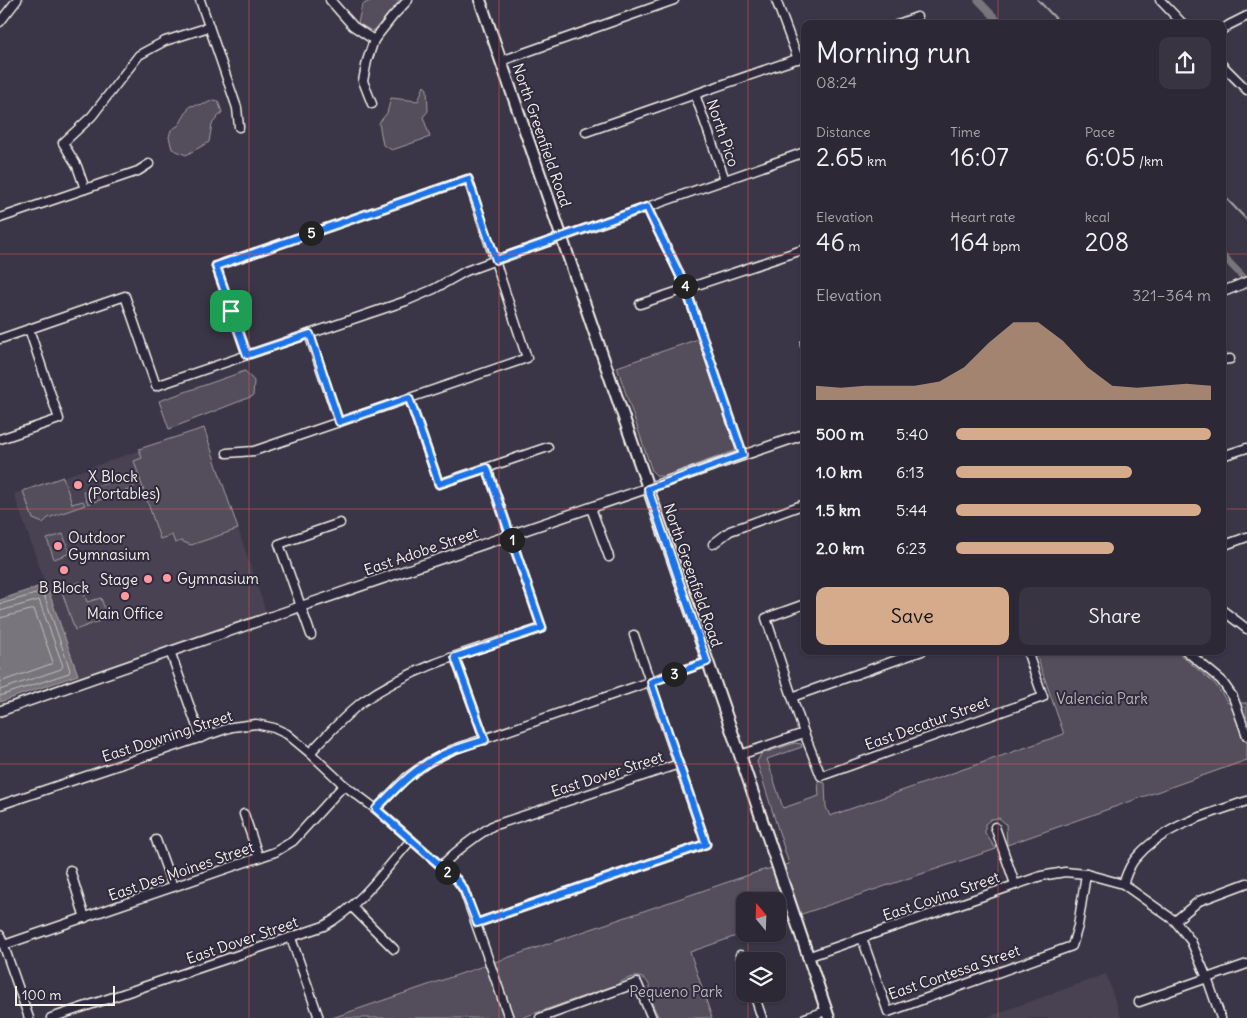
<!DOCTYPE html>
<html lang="en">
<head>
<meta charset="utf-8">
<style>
	:root { --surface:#2c2835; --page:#383441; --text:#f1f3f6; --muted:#a6a6ad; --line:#484450; --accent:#d6ab8b }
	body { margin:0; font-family:Delius,sans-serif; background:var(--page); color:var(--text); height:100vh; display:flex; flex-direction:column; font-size:19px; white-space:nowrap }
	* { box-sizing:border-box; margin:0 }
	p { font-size:16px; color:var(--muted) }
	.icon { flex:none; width:28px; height:28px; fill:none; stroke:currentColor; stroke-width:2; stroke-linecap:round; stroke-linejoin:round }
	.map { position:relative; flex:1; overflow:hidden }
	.sheet { position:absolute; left:801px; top:20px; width:425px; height:635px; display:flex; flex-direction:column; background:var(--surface); border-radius:10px; box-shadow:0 1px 4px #0004,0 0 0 1px var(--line) }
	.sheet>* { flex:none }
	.needle { width:32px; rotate:341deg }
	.controls { position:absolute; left:736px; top:892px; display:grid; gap:10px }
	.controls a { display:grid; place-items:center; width:50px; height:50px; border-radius:10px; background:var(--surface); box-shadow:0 1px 4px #0004,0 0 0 1px var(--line); font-size:25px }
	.scale { position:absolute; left:15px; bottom:12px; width:100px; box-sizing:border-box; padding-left:5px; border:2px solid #f4f1e8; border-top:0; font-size:14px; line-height:18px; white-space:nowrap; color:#f4f1e8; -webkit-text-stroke:4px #2f2a3d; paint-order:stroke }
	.pin { position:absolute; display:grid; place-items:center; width:42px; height:42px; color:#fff; margin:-21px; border-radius:10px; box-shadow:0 2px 8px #0006 }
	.km { position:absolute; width:25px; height:25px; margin:-12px; border-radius:50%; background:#222; color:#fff; font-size:14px; line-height:25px; text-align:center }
	.round { display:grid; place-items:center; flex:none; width:52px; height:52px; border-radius:10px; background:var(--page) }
	.headline { display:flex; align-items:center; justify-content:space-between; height:85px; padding:0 15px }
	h1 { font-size:28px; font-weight:600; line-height:38px }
	.stats { display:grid; grid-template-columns:repeat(3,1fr); gap:8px; height:85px; padding:5px 15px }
	.stats div { display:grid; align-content:center }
	.stats b { font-size:25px; font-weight:600 }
	.stats small { font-size:14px; font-weight:400 }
	.stats p { font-size:14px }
	.chart { height:140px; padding:10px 15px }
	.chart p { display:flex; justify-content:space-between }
	.chart svg { width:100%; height:90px; margin-top:5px; fill:var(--accent); opacity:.7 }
	.button { display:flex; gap:10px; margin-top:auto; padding:10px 15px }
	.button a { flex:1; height:58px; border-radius:10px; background:var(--accent); color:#111; font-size:20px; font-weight:600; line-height:58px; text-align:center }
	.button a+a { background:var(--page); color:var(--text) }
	ul { padding:0 15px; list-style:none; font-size:16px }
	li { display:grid; grid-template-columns:80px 60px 1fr; align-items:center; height:38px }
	li i { height:12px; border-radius:6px; background:var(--accent) }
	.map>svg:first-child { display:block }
	.built { fill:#484352 }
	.green { fill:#534e5c; stroke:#a4a0a2 }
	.water { fill:#78747b; stroke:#aaa6a7 }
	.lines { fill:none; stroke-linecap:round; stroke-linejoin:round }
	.shore { stroke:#c2bfbc; stroke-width:1 }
	.stream { stroke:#aaa6a7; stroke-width:2 }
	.canal { stroke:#78747b; stroke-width:7 }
	.minor-casing { stroke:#f4f1e8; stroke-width:11 }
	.tertiary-casing { stroke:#f4f1e8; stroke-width:12 }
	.secondary-casing { stroke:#f4f1e8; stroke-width:14 }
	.minor { stroke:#2f2a3d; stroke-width:8 }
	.tertiary { stroke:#2f2a3d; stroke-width:9 }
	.secondary { stroke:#2f2a3d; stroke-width:10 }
	.route-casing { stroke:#fff; stroke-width:10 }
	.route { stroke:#1a73e8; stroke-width:6 }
	.grid { fill:none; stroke:#de5a58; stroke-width:1; stroke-opacity:0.55 }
	.poi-dot { fill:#ff9aa2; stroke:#2f2a3d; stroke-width:2 }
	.labels { text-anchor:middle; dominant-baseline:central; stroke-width:4; stroke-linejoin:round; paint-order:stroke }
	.street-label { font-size:15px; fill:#f4f1e8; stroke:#2f2a3d }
	.poi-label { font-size:15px; fill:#f4f1e8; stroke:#2f2a3d; text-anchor:start }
	.park-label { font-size:15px; fill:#bcb8b7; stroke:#2f2a3d }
</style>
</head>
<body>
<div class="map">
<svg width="1247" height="1018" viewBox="0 0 1247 1018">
	<rect width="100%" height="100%" fill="#3b3647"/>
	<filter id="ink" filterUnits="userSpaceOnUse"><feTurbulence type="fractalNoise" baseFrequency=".02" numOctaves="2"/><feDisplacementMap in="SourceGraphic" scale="10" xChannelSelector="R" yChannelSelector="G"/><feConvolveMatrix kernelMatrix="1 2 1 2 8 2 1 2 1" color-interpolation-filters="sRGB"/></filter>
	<g filter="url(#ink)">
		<!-- built -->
		<g class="built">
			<path d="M204 428 266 612 78 677 14 494Z"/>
			<path d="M1106 974 1121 1018H985Z"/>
		</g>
		<!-- green -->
		<g class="green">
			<path d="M372 0H401L373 31 370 30 358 23 362 5Z"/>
			<path d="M424 86 427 89 428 111 423 117 430 137 392 150 383 145 379 123 387 113 391 98 418 101Z"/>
			<path d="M213 100 218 101 222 112 212 124 209 142 186 155 172 149 169 137 171 130 179 125 190 106 205 104Z"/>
			<path d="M701 338 740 449 664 476H657L652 471 617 367Z"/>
			<path d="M245 371 254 381 253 396 169 429 159 401Z"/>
			<path d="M204 428 238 529 191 545 181 541 175 543 172 535 160 539 134 461 142 458 139 449Z"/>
			<path d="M130 475 134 488 88 504 83 491Z"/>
			<path d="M63 477 72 504 83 501 85 505 48 518 43 523 33 519 23 491Z"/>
			<path d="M63 534 70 553 54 559 47 539Z"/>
			<path d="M80 582V583L75 586H77L79 594 84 593 87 602 101 598 108 618 75 630 61 589Z"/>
			<path d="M1035 651H1176L1215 684 1228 703H1247V760L1007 845 1006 824 999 818 991 819 985 824V833L996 849 778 922V901H745V933L690 952 712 1018H659C657 1013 654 1008 652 1003 651 998 652 992 650 987 644 970 626 978 616 985L521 1018H332L760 871 789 864 757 762 761 754 795 743 801 744 802 747 767 759 783 808 819 796 818 781 825 783 826 807 830 816 1064 734Z"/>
		</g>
		<!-- water -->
		<path class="water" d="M46 584 78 675 0 702V600Z"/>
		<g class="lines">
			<!-- shore -->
			<g class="shore">
				<path d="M0 604 43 592 70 670 69 673 0 696"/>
				<path d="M0 611 39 600 63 666 61 669 0 690"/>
				<path d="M0 618 34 609 53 662 51 664 0 682"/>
			</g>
			<!-- stream -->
			<g class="stream">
				<path d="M1038 0 1061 24"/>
				<path d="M1222 194 1247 220"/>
			</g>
			<!-- canal -->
			<g class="canal">
				<path d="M978 0 1001 24"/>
				<path d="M1222 255 1247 281"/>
			</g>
			<!-- minor casing -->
			<g class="minor-casing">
				<g id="minor">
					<path d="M200 0 237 108 239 127"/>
					<path d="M330 0 353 26 374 40"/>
					<path d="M776 0 798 59"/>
					<path d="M1160 0 1183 24"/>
					<path d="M0 22 17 0"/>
					<path d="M898 24 917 17 919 24"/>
					<path d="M1222 30 1229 25 1247 16"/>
					<path d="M501 61 674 0"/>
					<path d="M1222 65 1247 90"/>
					<path d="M695 94 725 180"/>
					<path d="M372 104 363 81 367 61 374 40 393 16 408 0"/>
					<path d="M586 132 805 56"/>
					<path d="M85 189 77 166 63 143 92 116 139 55 165 41 209 27"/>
					<path d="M647 207C659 235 675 261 686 289L743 455"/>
					<path d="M0 218 138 171 149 164"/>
					<path d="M640 304 805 249"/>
					<path d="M309 334 339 422"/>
					<path d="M0 339 125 296 156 386 406 301 434 289 466 271 496 260 805 152"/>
					<path d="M805 344V345"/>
					<path d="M1222 360 1230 359"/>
					<path d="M409 398 439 484 548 447"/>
					<path d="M0 439 59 419 29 329"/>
					<path d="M227 453 254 451 527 358 468 179 216 266 247 355"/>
					<path d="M1222 456 1247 448"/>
					<path d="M591 508 609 557"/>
					<path d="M713 544 730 531 805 504"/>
					<path d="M1222 546 1247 537"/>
					<path d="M805 604 766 618 804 733 821 776 1043 697 1027 651"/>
					<path d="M1222 610 1247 629"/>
					<path d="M311 635 279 544 340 523"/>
					<path d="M170 651 201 738"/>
					<path d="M1186 651 1221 680 1233 697 1247 736"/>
					<path d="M455 657 485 740"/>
					<path d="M792 697 922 651"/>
					<path d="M310 753C327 735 343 717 362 702 415 664 482 648 542 628L487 468"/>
					<path d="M740 755 804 733"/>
					<path d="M0 805 232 727 256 724 274 728 287 734 310 753 344 785 376 809 457 880 464 890 509 1018"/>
					<path d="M376 809 406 778 427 763 452 750 707 662"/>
					<path d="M244 814 259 858"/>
					<path d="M995 827 1015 884"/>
					<path d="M156 840 173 887"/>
					<path d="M441 866C457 850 473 838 492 826L679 764"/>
					<path d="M70 870 85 918"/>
					<path d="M1123 884C1126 876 1129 866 1135 859 1162 826 1208 814 1247 801"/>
					<path d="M352 907 394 949"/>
					<path d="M1175 921 1199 901 1247 883"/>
					<path d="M477 923 706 844 634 635"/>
					<path d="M0 935 29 1018"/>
					<path d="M291 938 319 1018"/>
					<path d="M862 938 888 1012 1072 946 1078 926 1086 874 1123 884 1175 921 1191 941 1207 978 1221 1018"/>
					<path d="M4 945 275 852 293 841 344 785"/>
					<path d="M740 955 745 968"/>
					<path d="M807 957 1041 876 1065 872 1086 874"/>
					<path d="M754 994 762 1018"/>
					<path d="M1139 1002 1247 964"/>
					<path d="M51 1018 324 926C360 906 385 870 411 840"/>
					<path d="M540 1018 637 983 652 1018"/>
					<path d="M805 1018 826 1011"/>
				</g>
			</g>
			<!-- tertiary casing -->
			<g class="tertiary-casing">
				<g id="tertiary">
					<path d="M1222 292 1247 282"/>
					<path d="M0 711C268 616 537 527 805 434"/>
				</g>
			</g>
			<!-- secondary casing -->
			<g class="secondary-casing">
				<path id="secondary" d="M480 0 740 755 829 1018"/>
			</g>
			<!-- minor -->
			<use href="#minor" class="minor"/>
			<!-- tertiary -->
			<use href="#tertiary" class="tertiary"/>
			<!-- secondary -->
			<use href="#secondary" class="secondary"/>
		</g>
	</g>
	<g class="lines" filter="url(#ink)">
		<!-- route casing -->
		<g class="route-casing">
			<path id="route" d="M468 179 496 260 647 207C659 235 674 261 686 289L743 455 648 489 707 662 651 682 706 844 477 923 464 890 457 880 376 809C392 793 407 776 426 764 443 752 465 746 485 740L455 657 542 628 487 468 439 484 409 398 339 422 310 334 247 355 216 266Z"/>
		</g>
		<!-- route -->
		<use href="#route" class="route"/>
	</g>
	<!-- grid -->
	<path class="grid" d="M249 0V1018M499 0V1018M748 0V901M998 0V24M0 254H805M1222 254H1247M0 509H805M1222 509H1247M998 651V1018M0 764H1247M748 934V961M748 994V1018"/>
	<!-- markers -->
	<g class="poi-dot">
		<circle cx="78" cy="485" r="5"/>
		<circle cx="58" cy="546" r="5"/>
		<circle cx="64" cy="570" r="5"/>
		<circle cx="167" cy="578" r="5"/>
		<circle cx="148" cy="579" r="5"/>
		<circle cx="125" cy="596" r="5"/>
	</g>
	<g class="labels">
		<!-- street labels -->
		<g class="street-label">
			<text transform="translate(723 133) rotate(71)">North Pico</text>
			<text transform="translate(542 135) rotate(71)">North Greenfield Road</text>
			<text transform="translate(421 551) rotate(-19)">East Adobe Street</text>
			<text transform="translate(693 575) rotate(71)">North Greenfield Road</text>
			<text transform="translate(927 723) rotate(-20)">East Decatur Street</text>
			<text transform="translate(167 736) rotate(-18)">East Downing Street</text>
			<text transform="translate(607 774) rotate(-18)">East Dover Street</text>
			<text transform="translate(181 871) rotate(-19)">East Des Moines Street</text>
			<text transform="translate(941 896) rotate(-19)">East Covina Street</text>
			<text transform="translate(242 940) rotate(-19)">East Dover Street</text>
			<text transform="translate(954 972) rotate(-19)">East Contessa Street</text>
		</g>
		<!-- poi labels -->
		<g class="poi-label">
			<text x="88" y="476">X Block<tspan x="88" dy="17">(Portables)</tspan></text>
			<text x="68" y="537">Outdoor<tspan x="68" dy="17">Gymnasium</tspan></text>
			<text x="177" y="578">Gymnasium</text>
			<text x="138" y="579" text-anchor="end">Stage</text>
			<text x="64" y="587" text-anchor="middle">B Block</text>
			<text x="125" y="613" text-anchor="middle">Main Office</text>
		</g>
		<!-- park labels -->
		<g class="park-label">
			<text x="1102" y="698">Valencia Park</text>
			<text x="676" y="991">Pequeno Park</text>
		</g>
	</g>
</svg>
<div class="controls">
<a><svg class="needle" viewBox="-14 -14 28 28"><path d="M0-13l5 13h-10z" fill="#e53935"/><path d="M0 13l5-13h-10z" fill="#a6a6ad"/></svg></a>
<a><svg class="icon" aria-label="layers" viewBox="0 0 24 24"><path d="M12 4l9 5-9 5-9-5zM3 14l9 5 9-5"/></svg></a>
</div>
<div class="scale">100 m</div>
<div class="pin" style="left:231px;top:311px;background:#1e9e55"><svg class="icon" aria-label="arrive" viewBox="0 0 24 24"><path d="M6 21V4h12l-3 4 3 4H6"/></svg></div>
<b class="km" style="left:512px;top:540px">1</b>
<b class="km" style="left:447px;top:872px">2</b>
<b class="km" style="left:674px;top:674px">3</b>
<b class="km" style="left:685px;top:286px">4</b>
<b class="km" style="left:311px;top:233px">5</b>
<section class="sheet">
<div class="headline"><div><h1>Morning run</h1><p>08:24</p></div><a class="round"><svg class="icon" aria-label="share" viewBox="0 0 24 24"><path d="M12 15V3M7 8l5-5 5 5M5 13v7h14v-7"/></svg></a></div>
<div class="stats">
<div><p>Distance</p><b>2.65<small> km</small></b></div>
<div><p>Time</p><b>16:07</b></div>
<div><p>Pace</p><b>6:05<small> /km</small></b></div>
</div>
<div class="stats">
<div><p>Elevation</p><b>46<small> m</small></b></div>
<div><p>Heart rate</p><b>164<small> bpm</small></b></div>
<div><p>kcal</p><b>208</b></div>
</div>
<div class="chart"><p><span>Elevation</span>321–364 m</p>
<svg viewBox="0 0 160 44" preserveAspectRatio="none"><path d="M0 44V37L10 38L20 37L30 37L40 37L50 35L60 28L70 16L80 6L90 6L100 15L110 28L120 37L130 38L140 37L150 36L160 37V44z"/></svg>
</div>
<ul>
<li><b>500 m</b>5:40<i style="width:100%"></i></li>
<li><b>1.0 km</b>6:13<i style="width:69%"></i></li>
<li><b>1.5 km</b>5:44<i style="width:96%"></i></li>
<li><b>2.0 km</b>6:23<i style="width:62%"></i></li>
</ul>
<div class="button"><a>Save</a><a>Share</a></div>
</section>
</div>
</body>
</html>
